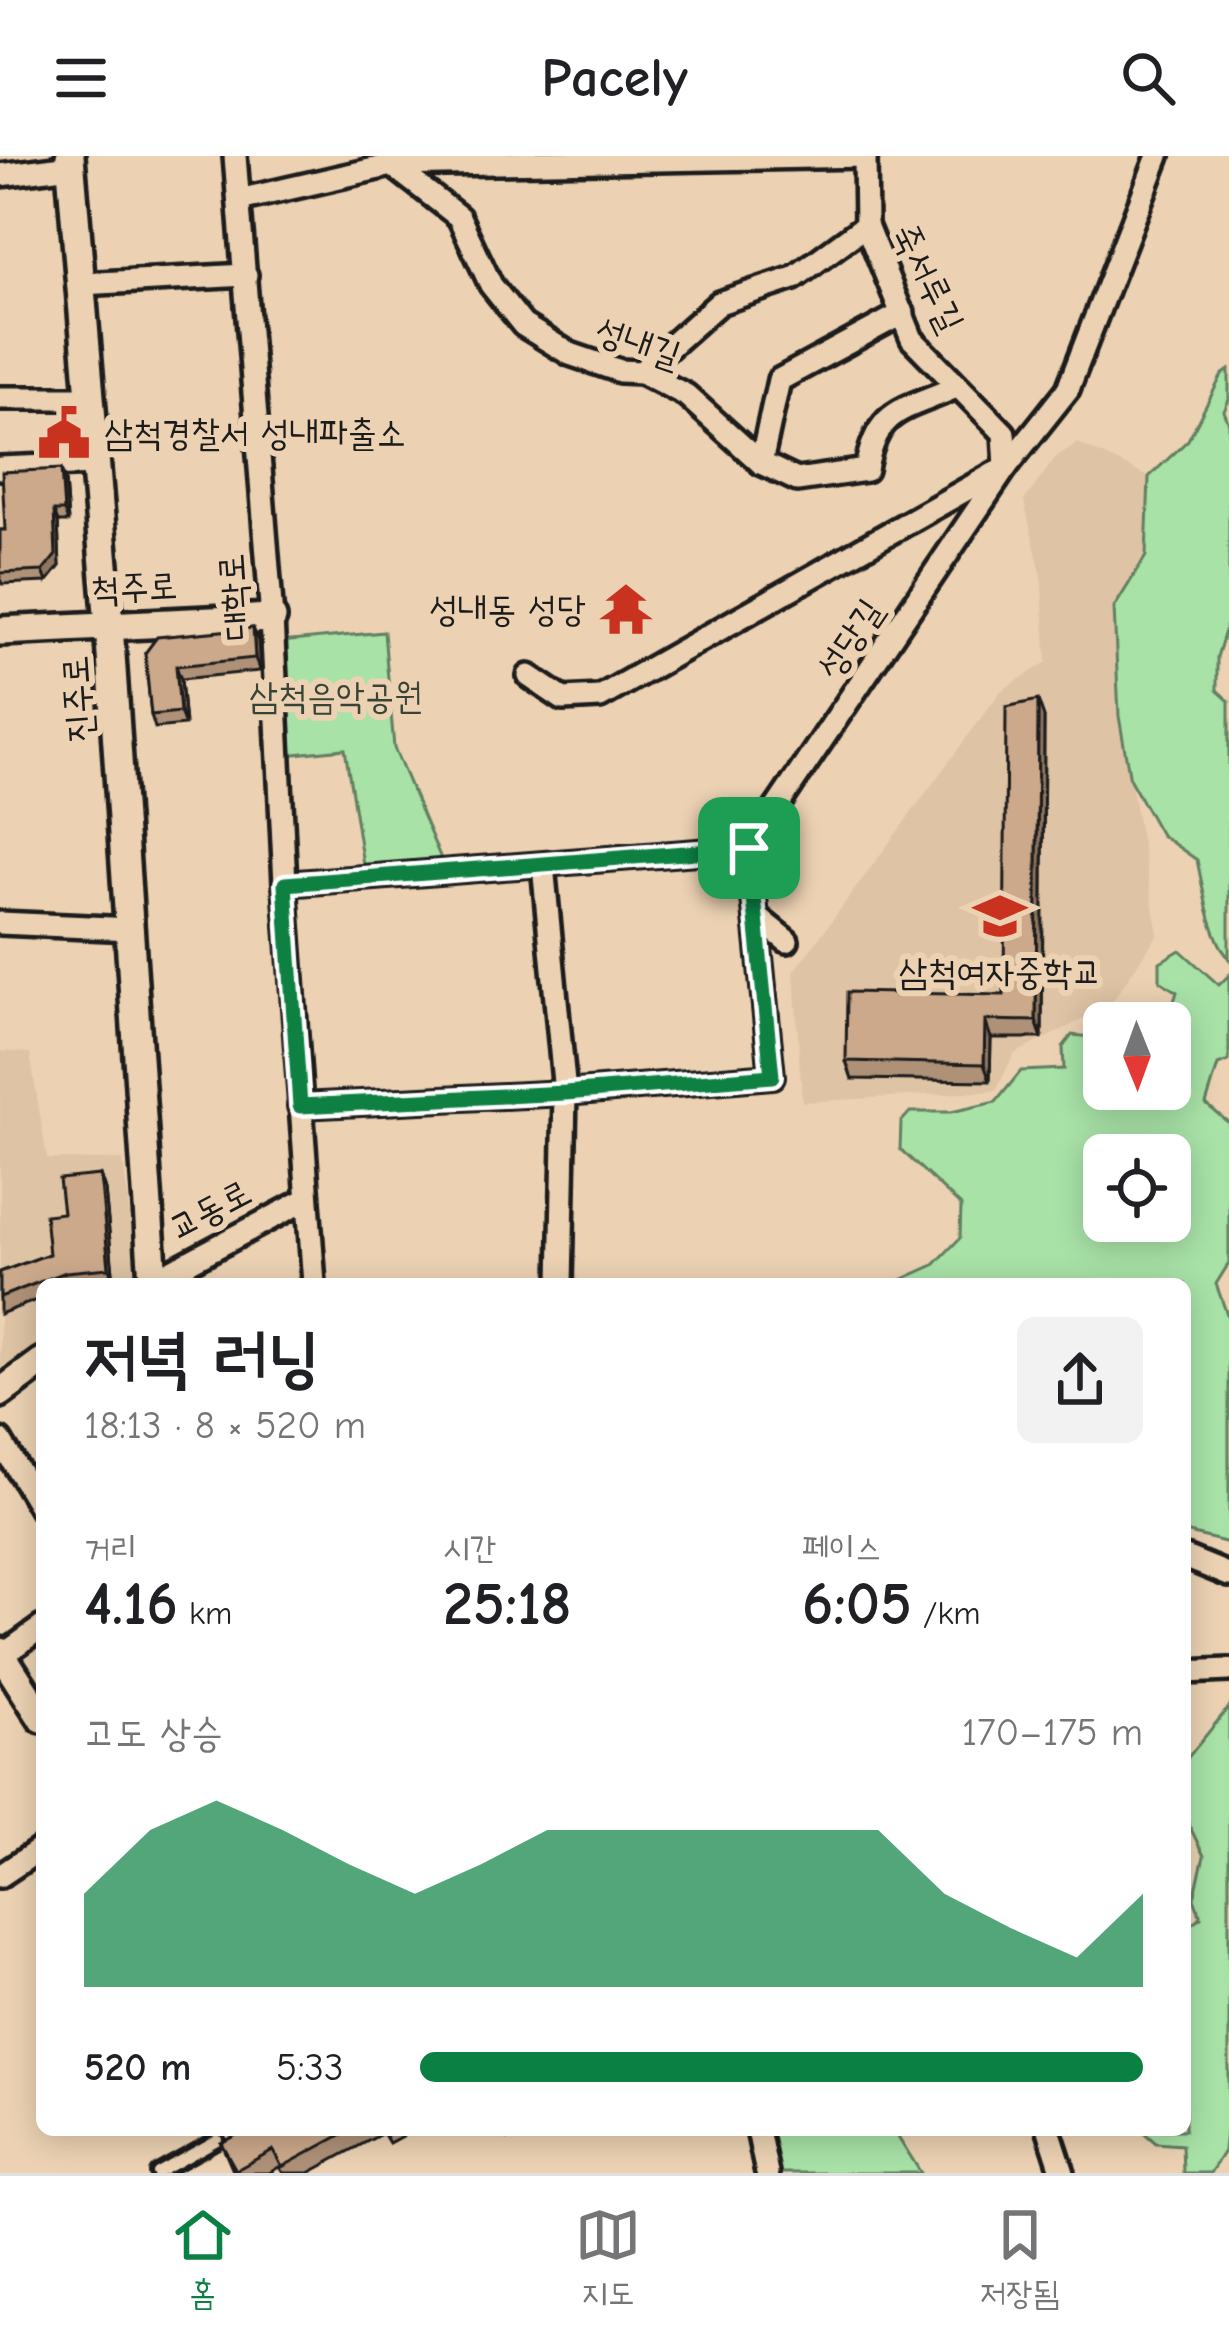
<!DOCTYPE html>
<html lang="ko">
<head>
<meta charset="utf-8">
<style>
	:root { --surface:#fff; --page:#f2f2f2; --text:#202124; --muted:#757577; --line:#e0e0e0; --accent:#0b8043 }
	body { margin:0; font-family:"Comic Neue","Poor Story",sans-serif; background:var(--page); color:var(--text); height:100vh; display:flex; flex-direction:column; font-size:45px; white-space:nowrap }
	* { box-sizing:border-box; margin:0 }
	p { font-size:39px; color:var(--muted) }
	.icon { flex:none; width:66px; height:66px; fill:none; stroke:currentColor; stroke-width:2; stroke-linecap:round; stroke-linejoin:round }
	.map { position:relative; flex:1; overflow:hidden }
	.details { position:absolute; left:36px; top:1122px; width:1155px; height:858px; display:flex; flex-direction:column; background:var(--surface); border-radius:18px; box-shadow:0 6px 30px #0003 }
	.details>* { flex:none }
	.needle { width:78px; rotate:179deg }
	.fabs { position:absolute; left:1083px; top:846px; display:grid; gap:24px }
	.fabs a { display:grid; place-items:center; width:108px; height:108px; border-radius:18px; background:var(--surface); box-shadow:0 6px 30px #0003; font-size:60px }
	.pin { position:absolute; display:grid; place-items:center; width:102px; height:102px; color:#fff; margin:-51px; border-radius:24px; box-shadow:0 6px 18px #0006 }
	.round { display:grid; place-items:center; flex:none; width:126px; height:126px; border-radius:18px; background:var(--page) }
	.overview { display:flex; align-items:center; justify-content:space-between; height:204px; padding:0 48px }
	h1 { font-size:66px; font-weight:700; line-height:90px }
	.stats { display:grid; grid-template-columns:repeat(3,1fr); gap:18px; height:204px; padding:12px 48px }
	.stats div { display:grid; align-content:center }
	.stats b { font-size:60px; font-weight:700 }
	.stats small { font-size:33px; font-weight:400 }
	.stats p { font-size:33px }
	.chart { height:336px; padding:24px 48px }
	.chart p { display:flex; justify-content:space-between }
	.chart svg { width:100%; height:216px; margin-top:12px; fill:var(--accent); opacity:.7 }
	ul { padding:0 48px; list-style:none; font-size:39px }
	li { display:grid; grid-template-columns:192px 144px 1fr; align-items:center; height:90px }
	li i { height:30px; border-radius:15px; background:var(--accent) }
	header { display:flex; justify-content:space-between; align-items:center; height:156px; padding:0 48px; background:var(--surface); font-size:54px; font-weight:700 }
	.tabs { display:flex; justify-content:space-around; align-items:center; height:168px; border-top:3px solid var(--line); background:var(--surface); font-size:33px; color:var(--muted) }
	.tabs a { display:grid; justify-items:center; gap:6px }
	.tabs .active { color:var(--accent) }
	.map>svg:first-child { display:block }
	.built { fill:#dec3a4 }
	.green { fill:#a8e2a7; stroke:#627f62; stroke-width:3; fill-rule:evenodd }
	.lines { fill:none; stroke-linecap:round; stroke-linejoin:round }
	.service-casing { stroke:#1c1c1c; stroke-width:20 }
	.minor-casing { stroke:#1c1c1c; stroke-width:30 }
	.tertiary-casing { stroke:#1c1c1c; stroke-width:36 }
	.service { stroke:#ecd2b3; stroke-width:10 }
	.minor { stroke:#ecd2b3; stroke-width:21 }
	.tertiary { stroke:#ecd2b3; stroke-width:27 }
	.wall { fill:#af9178; stroke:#1c1c1c; stroke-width:3 }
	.shaded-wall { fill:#8f7661; stroke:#1c1c1c; stroke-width:3 }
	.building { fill:#cca98b; stroke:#1c1c1c; stroke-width:3 }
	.route-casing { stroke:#fff; stroke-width:24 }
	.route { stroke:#0b8043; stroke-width:15 }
	.labels { text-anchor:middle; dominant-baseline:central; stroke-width:12; stroke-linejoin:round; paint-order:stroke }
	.street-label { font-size:36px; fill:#1c1c1c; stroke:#ecd2b3 }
	.poi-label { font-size:36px; fill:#1c1c1c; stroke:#ecd2b3; text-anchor:start }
	.park-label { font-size:36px; fill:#384438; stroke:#ecd2b3 }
</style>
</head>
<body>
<header><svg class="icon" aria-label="menu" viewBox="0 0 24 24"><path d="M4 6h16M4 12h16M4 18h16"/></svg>Pacely<svg class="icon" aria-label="search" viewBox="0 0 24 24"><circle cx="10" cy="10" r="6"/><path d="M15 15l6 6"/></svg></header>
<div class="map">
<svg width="1229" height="2017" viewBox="0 0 1229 2017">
	<rect width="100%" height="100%" fill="#ecd2b3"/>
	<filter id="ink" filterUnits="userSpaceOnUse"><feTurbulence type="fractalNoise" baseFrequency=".00833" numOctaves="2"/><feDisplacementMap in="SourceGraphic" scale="24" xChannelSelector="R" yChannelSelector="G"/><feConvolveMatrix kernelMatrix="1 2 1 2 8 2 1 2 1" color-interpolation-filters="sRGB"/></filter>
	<g filter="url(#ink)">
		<!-- built -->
		<g class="built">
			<path d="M1077 287 1149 321 1146 400 1114 452 1119 560 1158 778 1109 850 1014 898 996 935 802 946 794 816 1001 535 1047 506 1041 417 1024 345 1056 301Z"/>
			<path d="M0 895 30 897 47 1003 123 1004 137 1121 127 1128H42V1191L0 1222Z"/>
		</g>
		<!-- green -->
		<g class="green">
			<path d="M1229 214V244L1224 255 1229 268V462L1217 501V534L1229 545V803C1209 777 1204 736 1197 704L1161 679 1130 624 1119 560 1114 452 1146 400 1149 321 1188 284 1222 219Z"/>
			<path d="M384 476 394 592 444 710 364 715 345 593 284 599 280 486Z"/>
			<path d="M1180 794 1219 829 1229 819V905L1218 909 1206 948 1229 967V1107L1216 1128 1229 1164V1387L1185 1376V1128H892L934 1109 960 1082 961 1050 900 993 901 966 910 956H951L996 946 1021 915 1064 913 1063 891 1072 879 1104 882V933H1170V867H1167L1177 836 1160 825V806ZM1104 999H1170V1065H1104Z"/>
			<path d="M1229 1551V1945L1224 1995 1210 2017H1183L1182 1989 1156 1987 1141 1974H1185V1772L1201 1761 1194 1742 1204 1700 1185 1661V1605Z"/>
			<path d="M766 1974H894L921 2017H772Z"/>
		</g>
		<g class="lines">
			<!-- service casing -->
			<g class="service-casing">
				<path id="service" d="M158 2017 217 1984"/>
			</g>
			<!-- minor casing -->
			<g class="minor-casing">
				<g id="minor">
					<path d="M235 0 272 462 285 728 314 1128"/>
					<path d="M393 0 392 9 459 61 491 129 523 169 570 198 620 215 641 216 686 239 761 307 797 324 866 314C877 251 903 255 956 231"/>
					<path d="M865 3 866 69 912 183 1004 277 1006 311"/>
					<path d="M0 19 71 10"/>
					<path d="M239 44 392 9 866 0"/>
					<path d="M81 128 246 119"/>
					<path d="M641 216 719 147 794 122 866 69"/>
					<path d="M0 242H91"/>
					<path d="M761 307 779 224 903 157"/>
					<path d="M0 312 97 308"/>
					<path d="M529 520 563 543 600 541 1006 311 1068 233 1158 0"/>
					<path d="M543 709 565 937 561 1128"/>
					<path d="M285 728 749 692 1006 311"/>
					<path d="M756 760 787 785"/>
					<path d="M0 767 132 773"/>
					<path d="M300 950 565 937 772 920 749 692"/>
					<path d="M153 1125 305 1044"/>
					<path d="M0 1284 42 1354"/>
					<path d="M1185 1401 1229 1419"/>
					<path d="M0 1501 42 1471"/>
					<path d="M1185 1516 1229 1514"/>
					<path d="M0 1720 42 1692"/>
					<path d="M758 1974 767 2017"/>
					<path d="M1049 1974 1063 2017"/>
				</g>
			</g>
			<!-- tertiary casing -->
			<g class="tertiary-casing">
				<g id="tertiary">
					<path d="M70 0 109 469 153 1125 149 1128"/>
					<path d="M0 475 272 462"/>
					<path d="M0 1237 42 1206"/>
					<path d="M0 1496 42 1562"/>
				</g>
			</g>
			<!-- service -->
			<use href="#service" class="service"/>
			<!-- minor -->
			<use href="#minor" class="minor"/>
			<!-- tertiary -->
			<use href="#tertiary" class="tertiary"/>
		</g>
		<!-- wall -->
		<g class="wall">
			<path d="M65 324 68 366H58L60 410 47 426 2 428 0 423V374H5Z"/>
			<path d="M253 472 258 485 260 515 181 523 185 569 155 572 151 559 145 497Z"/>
			<path d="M1044 561 1042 882H991L990 925 852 923 846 905 1004 839Z"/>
			<path d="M100 1019 105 1034 114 1127 42 1128V1142L0 1158V1116L49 1098 63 1057Z"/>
			<path d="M246 1974H413L389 1987 383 1977 309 2017H283L279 2011 269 2017H234L221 1987Z"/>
			<path d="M502 1974H524L508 1983Z"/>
		</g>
		<!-- shaded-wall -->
		<g class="shaded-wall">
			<path d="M61 313 65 324 68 366 64 355Z"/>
			<path d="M54 355 58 366 60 410 47 426 43 415Z"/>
			<path d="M253 472 258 485 260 515 255 502Z"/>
			<path d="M176 510 181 523 185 569 180 556Z"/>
			<path d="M1038 544 1044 561 1042 882 1036 865Z"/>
			<path d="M985 864 991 882 990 925 984 908Z"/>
			<path d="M100 1019 105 1034 114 1127 109 1112Z"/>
		</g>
		<!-- building -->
		<g class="building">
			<path d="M61 313 64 355H54L56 399 43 415 0 417V374H5L2 316Z"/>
			<path d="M253 472 255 502 176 510 180 556 151 559 145 497 157 481Z"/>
			<path d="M1038 544 1036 865 985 864 984 908 846 905 847 836 1004 839 1006 551Z"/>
			<path d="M100 1019 109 1112 66 1116 0 1141V1116L49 1098 45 1059 63 1057 59 1023Z"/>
			<path d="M246 1974H350L282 2011 273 1994 236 2014 221 1987Z"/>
		</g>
	</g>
	<g class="lines" filter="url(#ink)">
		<!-- route casing -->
		<g class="route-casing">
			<path id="route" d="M749 692 772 920 565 937 300 950 285 728Z"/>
		</g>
		<!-- route -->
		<use href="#route" class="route"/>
	</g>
	<!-- icons -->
	<defs>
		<g id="civic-bare" transform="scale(4.14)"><path d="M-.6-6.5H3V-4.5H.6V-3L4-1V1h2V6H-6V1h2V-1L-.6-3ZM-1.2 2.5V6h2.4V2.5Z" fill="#c8321e" stroke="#ecd2b3" stroke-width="2.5" paint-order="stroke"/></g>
		<g id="temple-bare" transform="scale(4.14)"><path d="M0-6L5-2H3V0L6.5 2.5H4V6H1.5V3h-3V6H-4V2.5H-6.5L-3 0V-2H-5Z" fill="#c8321e" stroke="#ecd2b3" stroke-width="2.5" paint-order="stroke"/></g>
		<g id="school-bare" transform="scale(4.14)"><path d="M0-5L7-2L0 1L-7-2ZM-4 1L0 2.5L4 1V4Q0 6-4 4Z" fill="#c8321e" stroke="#ecd2b3" stroke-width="2.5" paint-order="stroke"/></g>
	</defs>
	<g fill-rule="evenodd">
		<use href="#civic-bare" x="64" y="277"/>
		<use href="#temple-bare" x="626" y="453"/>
		<use href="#school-bare" x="1000" y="760"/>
	</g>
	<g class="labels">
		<!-- street labels -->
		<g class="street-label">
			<text transform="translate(928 122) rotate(64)">죽서루길</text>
			<text transform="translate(638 187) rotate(19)">성내길</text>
			<text transform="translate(134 432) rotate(-3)">척주로</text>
			<text transform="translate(234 441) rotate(-94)">대학로</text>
			<text transform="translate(850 483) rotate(-56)">성당길</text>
			<text transform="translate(78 543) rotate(-94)">진주로</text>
			<text transform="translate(210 1054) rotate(-28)">교동로</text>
		</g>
		<!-- poi labels -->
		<g class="poi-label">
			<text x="104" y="277">삼척경찰서 성내파출소</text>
			<text x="586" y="453" text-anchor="end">성내동 성당</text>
			<text x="1000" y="816" text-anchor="middle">삼척여자중학교</text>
		</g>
		<!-- park labels -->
		<g class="park-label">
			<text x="336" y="540">삼척음악공원</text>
		</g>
	</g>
</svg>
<div class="fabs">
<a><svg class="needle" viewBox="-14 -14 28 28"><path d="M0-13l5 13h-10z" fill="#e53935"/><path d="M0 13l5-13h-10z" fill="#757577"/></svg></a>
<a><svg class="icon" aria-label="locate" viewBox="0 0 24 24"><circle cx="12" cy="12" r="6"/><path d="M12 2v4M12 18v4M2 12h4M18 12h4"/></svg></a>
</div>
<div class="pin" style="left:749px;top:692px;background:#1e9e55"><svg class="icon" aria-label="arrive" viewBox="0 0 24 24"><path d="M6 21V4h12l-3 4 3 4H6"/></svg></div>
<section class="details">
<div class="overview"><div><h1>저녁 러닝</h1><p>18:13 · 8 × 520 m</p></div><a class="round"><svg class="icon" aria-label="share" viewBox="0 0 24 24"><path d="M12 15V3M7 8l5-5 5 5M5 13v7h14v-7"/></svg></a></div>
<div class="stats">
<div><p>거리</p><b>4.16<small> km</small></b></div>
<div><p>시간</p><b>25:18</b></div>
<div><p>페이스</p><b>6:05<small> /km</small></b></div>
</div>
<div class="chart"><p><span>고도 상승</span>170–175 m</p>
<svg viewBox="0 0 160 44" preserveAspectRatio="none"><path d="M0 44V25L10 12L20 6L30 12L40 19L50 25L60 19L70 12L80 12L90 12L100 12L110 12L120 12L130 25L140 32L150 38L160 25V44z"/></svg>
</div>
<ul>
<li><b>520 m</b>5:33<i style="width:100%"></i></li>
</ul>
</section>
</div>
<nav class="tabs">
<a class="active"><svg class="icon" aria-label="home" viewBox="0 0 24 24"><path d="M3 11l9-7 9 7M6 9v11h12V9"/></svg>홈</a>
<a><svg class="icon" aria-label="map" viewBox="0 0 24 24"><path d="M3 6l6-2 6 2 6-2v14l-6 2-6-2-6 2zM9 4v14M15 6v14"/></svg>지도</a>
<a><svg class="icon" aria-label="saved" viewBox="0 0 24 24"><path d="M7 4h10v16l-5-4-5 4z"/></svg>저장됨</a>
</nav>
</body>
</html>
